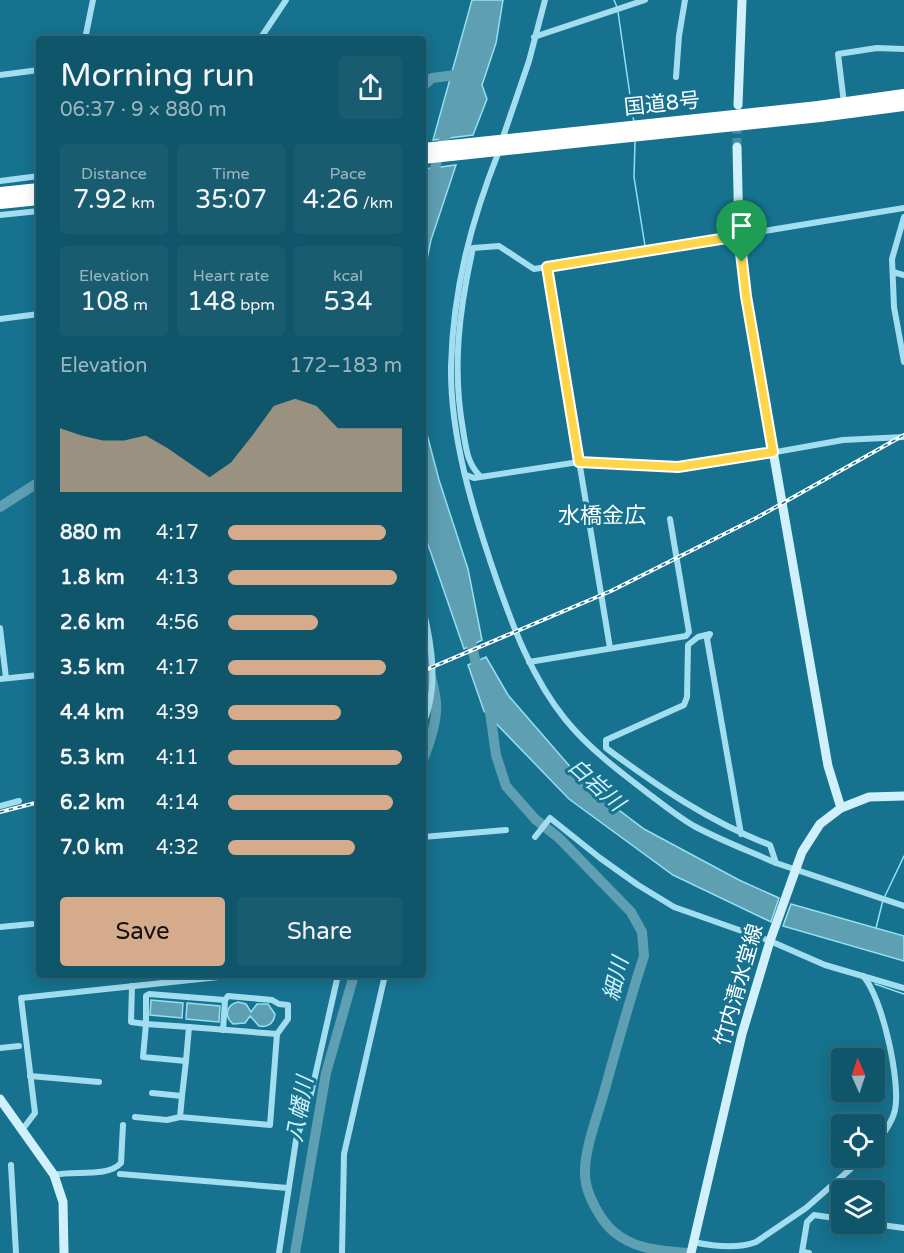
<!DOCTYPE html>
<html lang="en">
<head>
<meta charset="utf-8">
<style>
	:root { --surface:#10566a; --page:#195c70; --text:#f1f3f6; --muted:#9cb7c1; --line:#306c7e; --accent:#d6ab8b }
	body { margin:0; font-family:"Varela Round","Noto Sans JP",sans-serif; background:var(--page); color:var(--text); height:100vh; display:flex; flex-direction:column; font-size:22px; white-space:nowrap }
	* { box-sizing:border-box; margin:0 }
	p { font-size:20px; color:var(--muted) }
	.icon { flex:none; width:33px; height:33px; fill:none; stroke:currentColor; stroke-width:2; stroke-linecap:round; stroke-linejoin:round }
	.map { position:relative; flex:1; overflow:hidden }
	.drawer { position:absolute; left:36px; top:36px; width:390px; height:942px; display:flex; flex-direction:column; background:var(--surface); border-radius:6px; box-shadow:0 3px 15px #0003,0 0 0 2px var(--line) }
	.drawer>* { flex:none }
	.needle { width:39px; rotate:357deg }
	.tools { position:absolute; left:831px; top:1048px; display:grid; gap:12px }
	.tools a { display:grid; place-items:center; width:54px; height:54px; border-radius:6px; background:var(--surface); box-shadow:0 3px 15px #0003,0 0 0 2px var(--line); font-size:30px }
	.pin { position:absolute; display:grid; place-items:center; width:51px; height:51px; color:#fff; margin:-62px -26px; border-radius:50% 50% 50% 0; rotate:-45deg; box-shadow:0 0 6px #0007 }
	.pin .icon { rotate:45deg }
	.round { display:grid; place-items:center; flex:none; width:63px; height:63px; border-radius:6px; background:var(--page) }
	.summary { display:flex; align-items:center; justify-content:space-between; height:102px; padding:0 24px }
	h1 { font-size:33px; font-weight:600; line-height:45px }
	.figures { display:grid; grid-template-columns:repeat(3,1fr); gap:9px; height:102px; padding:6px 24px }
	.figures div { display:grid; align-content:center; border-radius:6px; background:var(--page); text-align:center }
	.figures b { font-size:26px; font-weight:600 }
	.figures small { font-size:16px; font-weight:400 }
	.figures p { font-size:16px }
	.chart { height:168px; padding:12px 24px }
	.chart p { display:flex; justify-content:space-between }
	.chart svg { width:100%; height:108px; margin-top:6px; fill:var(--accent); opacity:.7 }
	.primary-button { display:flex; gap:12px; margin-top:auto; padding:12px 24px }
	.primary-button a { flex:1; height:69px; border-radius:6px; background:var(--accent); color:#111; font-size:24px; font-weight:600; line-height:69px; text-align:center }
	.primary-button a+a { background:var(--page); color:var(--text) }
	ul { padding:0 24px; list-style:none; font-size:20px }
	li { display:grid; grid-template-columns:96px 72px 1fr; align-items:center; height:45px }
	li i { height:15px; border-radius:8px; background:var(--accent) }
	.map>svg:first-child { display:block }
	.water { fill:#5f9fb2; stroke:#94dff2; stroke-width:1.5 }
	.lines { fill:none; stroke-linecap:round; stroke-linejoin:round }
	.stream { stroke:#94dff2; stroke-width:1.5 }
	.river { stroke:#5f9fb2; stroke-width:10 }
	.secondary-tunnel { stroke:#458ea5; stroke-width:9; stroke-dasharray:9 4.5; stroke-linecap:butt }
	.street { stroke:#a2def0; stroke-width:6 }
	.secondary { stroke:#d0f0fb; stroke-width:9 }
	.highway { stroke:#fff; stroke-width:12 }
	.rail-casing { stroke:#fff; stroke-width:4 }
	.rail { stroke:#16728e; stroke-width:1.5; stroke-dasharray:4.5; stroke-linecap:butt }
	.route-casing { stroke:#fff; stroke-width:12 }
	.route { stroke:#ffd54a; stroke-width:8 }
	.labels { text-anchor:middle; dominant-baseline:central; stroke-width:6; stroke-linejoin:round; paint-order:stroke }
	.street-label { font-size:21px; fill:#fff; stroke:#16728e }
	.neighbourhood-label { font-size:22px; fill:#fff; stroke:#16728e }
	.water-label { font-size:22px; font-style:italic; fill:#cef1fa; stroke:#16728e }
</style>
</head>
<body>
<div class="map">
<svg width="904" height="1253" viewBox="0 0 904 1253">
	<rect width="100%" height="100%" fill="#16728e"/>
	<!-- water -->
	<g class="water">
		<path d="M472 0H503L496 43 482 85 487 99 473 135 433 140Z"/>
		<path d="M456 165 431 240 423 278V176L425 169Z"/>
		<path d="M423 419 439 480 468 569 482 640 464 649 423 530Z"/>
		<path d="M486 657 508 695 586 785 644 829 739 880 779 898 771 922 673 875 569 799 484 711 468 665Z"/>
		<path d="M791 904 904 936V961L783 926Z"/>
		<path d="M151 1000 183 1003 182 1018 150 1015Z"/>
		<path d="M238 1002 246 1004 251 1012 257 1004H268L275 1014C274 1023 268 1028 259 1026L250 1016 245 1023 233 1024C224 1016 226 1005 238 1002Z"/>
		<path d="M187 1003 220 1006 219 1022 186 1019Z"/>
	</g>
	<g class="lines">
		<!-- stream -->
		<g class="stream">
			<path d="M614 0 617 7"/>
			<path d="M618 12 634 123"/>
			<path d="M635 142 634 177 645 246"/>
			<path d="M885 896 904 856"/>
			<path d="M876 928 883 900"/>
			<path d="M875 984 904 994"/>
		</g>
		<!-- river -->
		<g class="river">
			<path d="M423 86 432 78 463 74"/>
			<path d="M423 205 449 125"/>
			<path d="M0 507 39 482"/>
			<path d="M468 631 479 675"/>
			<path d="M423 650C438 701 443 709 423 760"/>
			<path d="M489 705 496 755 506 786 535 819 559 838 631 912 642 932 644 956C629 1002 616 1049 603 1096 596 1121 584 1150 585 1176 586 1194 600 1220 614 1232 636 1250 659 1250 686 1253"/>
			<path d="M295 1253 326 1073 354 975"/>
		</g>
		<!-- secondary-tunnel -->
		<path class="secondary-tunnel" d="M737 147V120"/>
		<!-- street -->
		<g class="street">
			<path d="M534 37 645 0"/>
			<path d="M85 39 93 0"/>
			<path d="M260 39 286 0"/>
			<path d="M0 75 39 70"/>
			<path d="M676 77 679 36 685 0"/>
			<path d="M844 103 838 54 877 48 904 49"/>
			<path d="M502 140 529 61 545 0"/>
			<path d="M499 151C471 221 453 290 451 366 450 437 473 511 496 578 513 627 532 678 565 719 590 750 623 774 653 797 666 807 680 818 694 826 720 840 749 851 776 863"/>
			<path d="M0 181 39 176"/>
			<path d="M0 215 39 211"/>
			<path d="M904 217 892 259 894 307 904 362"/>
			<path d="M547 267 610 648"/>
			<path d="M893 272 904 275"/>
			<path d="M0 319 39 314"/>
			<path d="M466 475 474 478 579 462 678 467 709 464 843 440 904 437"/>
			<path d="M480 476C467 463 466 448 463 430 452 368 459 310 473 248L499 246 534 269 904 208"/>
			<path d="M423 608C432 646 439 687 423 724"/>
			<path d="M0 628 6 678"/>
			<path d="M529 662 686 636 689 632 670 519"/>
			<path d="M0 679 39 675"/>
			<path d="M0 806 19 801"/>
			<path d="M741 834 707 639 710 634 698 637 688 645 687 697 684 705 606 740V748C657 786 710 822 770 845L776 863 904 906"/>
			<path d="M423 837 506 830"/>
			<path d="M535 837 550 818 600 858 638 885 674 907 770 941 825 965 904 988"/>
			<path d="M0 927 32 924"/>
			<path d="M863 976C882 996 901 1082 895 1110 892 1123 883 1135 874 1146"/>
			<path d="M132 986 131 1022 146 1024 143 1057 186 1061 189 1027 146 1024V996L149 994 225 1000 228 996 272 1000 279 1004 288 1005V1019L277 1034 270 1125 180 1117 182 1096 152 1093"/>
			<path d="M189 1027 277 1034"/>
			<path d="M223 1030 225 1000"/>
			<path d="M0 1048 19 1046"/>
			<path d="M30 1076 99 1082"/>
			<path d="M182 1096 186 1061"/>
			<path d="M135 1117 167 1120 180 1117"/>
			<path d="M22 1130 35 1113 21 998 219 977"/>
			<path d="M11 1165 16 1253"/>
			<path d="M120 1174 288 1188"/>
			<path d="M54 1175C74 1170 107 1178 121 1163L123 1125"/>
			<path d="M874 1224 904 1228"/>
			<path d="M693 1242C712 1246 738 1249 756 1242L806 1208 863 1158"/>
			<path d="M279 1253 296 1140 308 1107 338 975"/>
			<path d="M342 1253 344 1154 385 975"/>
			<path d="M809 1253 802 1252 807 1222 814 1215 842 1219"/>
		</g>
		<!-- secondary -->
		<g class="secondary">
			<path d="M738 105 742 0"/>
			<path d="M737 147 739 236 746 296 828 766 841 808"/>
			<path d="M0 1099 54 1175 63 1202 64 1253"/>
			<path d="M691 1253 742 1034 770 941 802 852 820 824 841 808 869 797 904 796"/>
		</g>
		<!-- highway -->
		<g class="highway">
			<path d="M423 149 818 107 904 95"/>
			<path d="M423 158 820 116 904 105"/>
			<path d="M0 193 39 189"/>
			<path d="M0 203 39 199"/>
		</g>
		<!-- rail casing -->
		<g class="rail-casing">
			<g id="rail">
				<path d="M423 671 611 591 758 517 904 435"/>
				<path d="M0 812 39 802"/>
			</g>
		</g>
		<!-- rail -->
		<use href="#rail" class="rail"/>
	</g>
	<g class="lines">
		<!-- route casing -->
		<g class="route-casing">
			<path id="route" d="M739 236 746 296 773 452 678 467 579 462 547 267Z"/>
		</g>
		<!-- route -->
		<use href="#route" class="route"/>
	</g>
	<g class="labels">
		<!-- street labels -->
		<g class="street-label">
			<text transform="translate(662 104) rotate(-6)">国道8号</text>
			<text transform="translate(739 985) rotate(-74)">竹内清水堂線</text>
		</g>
		<!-- neighbourhood labels -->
		<g class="neighbourhood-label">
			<text x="602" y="516">水橋金広</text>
		</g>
		<!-- water labels -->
		<g class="water-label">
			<text transform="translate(596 785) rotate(42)">白岩川</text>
			<text transform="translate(616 979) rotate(-76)">細川</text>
			<text transform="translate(300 1109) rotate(-80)">八幡川</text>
		</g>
	</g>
</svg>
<div class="tools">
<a><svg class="needle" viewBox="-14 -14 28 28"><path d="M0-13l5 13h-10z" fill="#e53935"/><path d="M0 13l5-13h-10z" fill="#9cb7c1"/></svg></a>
<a><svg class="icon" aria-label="locate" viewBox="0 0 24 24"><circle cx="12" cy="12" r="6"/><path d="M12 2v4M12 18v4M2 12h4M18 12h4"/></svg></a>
<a><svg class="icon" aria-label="layers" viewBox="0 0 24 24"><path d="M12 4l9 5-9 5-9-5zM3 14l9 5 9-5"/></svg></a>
</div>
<div class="pin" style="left:742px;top:262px;background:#1e9e55"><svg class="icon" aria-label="arrive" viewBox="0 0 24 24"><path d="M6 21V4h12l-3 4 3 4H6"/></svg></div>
<section class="drawer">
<div class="summary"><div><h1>Morning run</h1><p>06:37 · 9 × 880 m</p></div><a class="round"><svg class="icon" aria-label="share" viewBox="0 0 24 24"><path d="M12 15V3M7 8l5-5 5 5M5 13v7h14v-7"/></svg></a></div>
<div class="figures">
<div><p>Distance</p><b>7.92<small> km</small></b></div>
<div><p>Time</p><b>35:07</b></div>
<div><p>Pace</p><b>4:26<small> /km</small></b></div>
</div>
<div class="figures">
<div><p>Elevation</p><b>108<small> m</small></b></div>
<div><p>Heart rate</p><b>148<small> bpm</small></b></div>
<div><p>kcal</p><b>534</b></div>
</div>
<div class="chart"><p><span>Elevation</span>172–183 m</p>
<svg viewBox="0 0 160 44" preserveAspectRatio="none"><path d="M0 44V18L10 21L20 23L30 23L40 21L50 26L60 32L70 38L80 32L90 21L100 9L110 6L120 9L130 18L140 18L150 18L160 18V44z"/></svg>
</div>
<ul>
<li><b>880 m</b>4:17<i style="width:91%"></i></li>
<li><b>1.8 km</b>4:13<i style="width:97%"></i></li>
<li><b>2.6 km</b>4:56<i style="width:52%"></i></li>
<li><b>3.5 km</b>4:17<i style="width:91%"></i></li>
<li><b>4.4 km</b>4:39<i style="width:65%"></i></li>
<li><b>5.3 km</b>4:11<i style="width:100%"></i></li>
<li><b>6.2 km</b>4:14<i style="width:95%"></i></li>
<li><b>7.0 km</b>4:32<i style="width:73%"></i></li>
</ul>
<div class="primary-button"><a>Save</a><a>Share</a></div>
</section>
</div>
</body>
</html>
